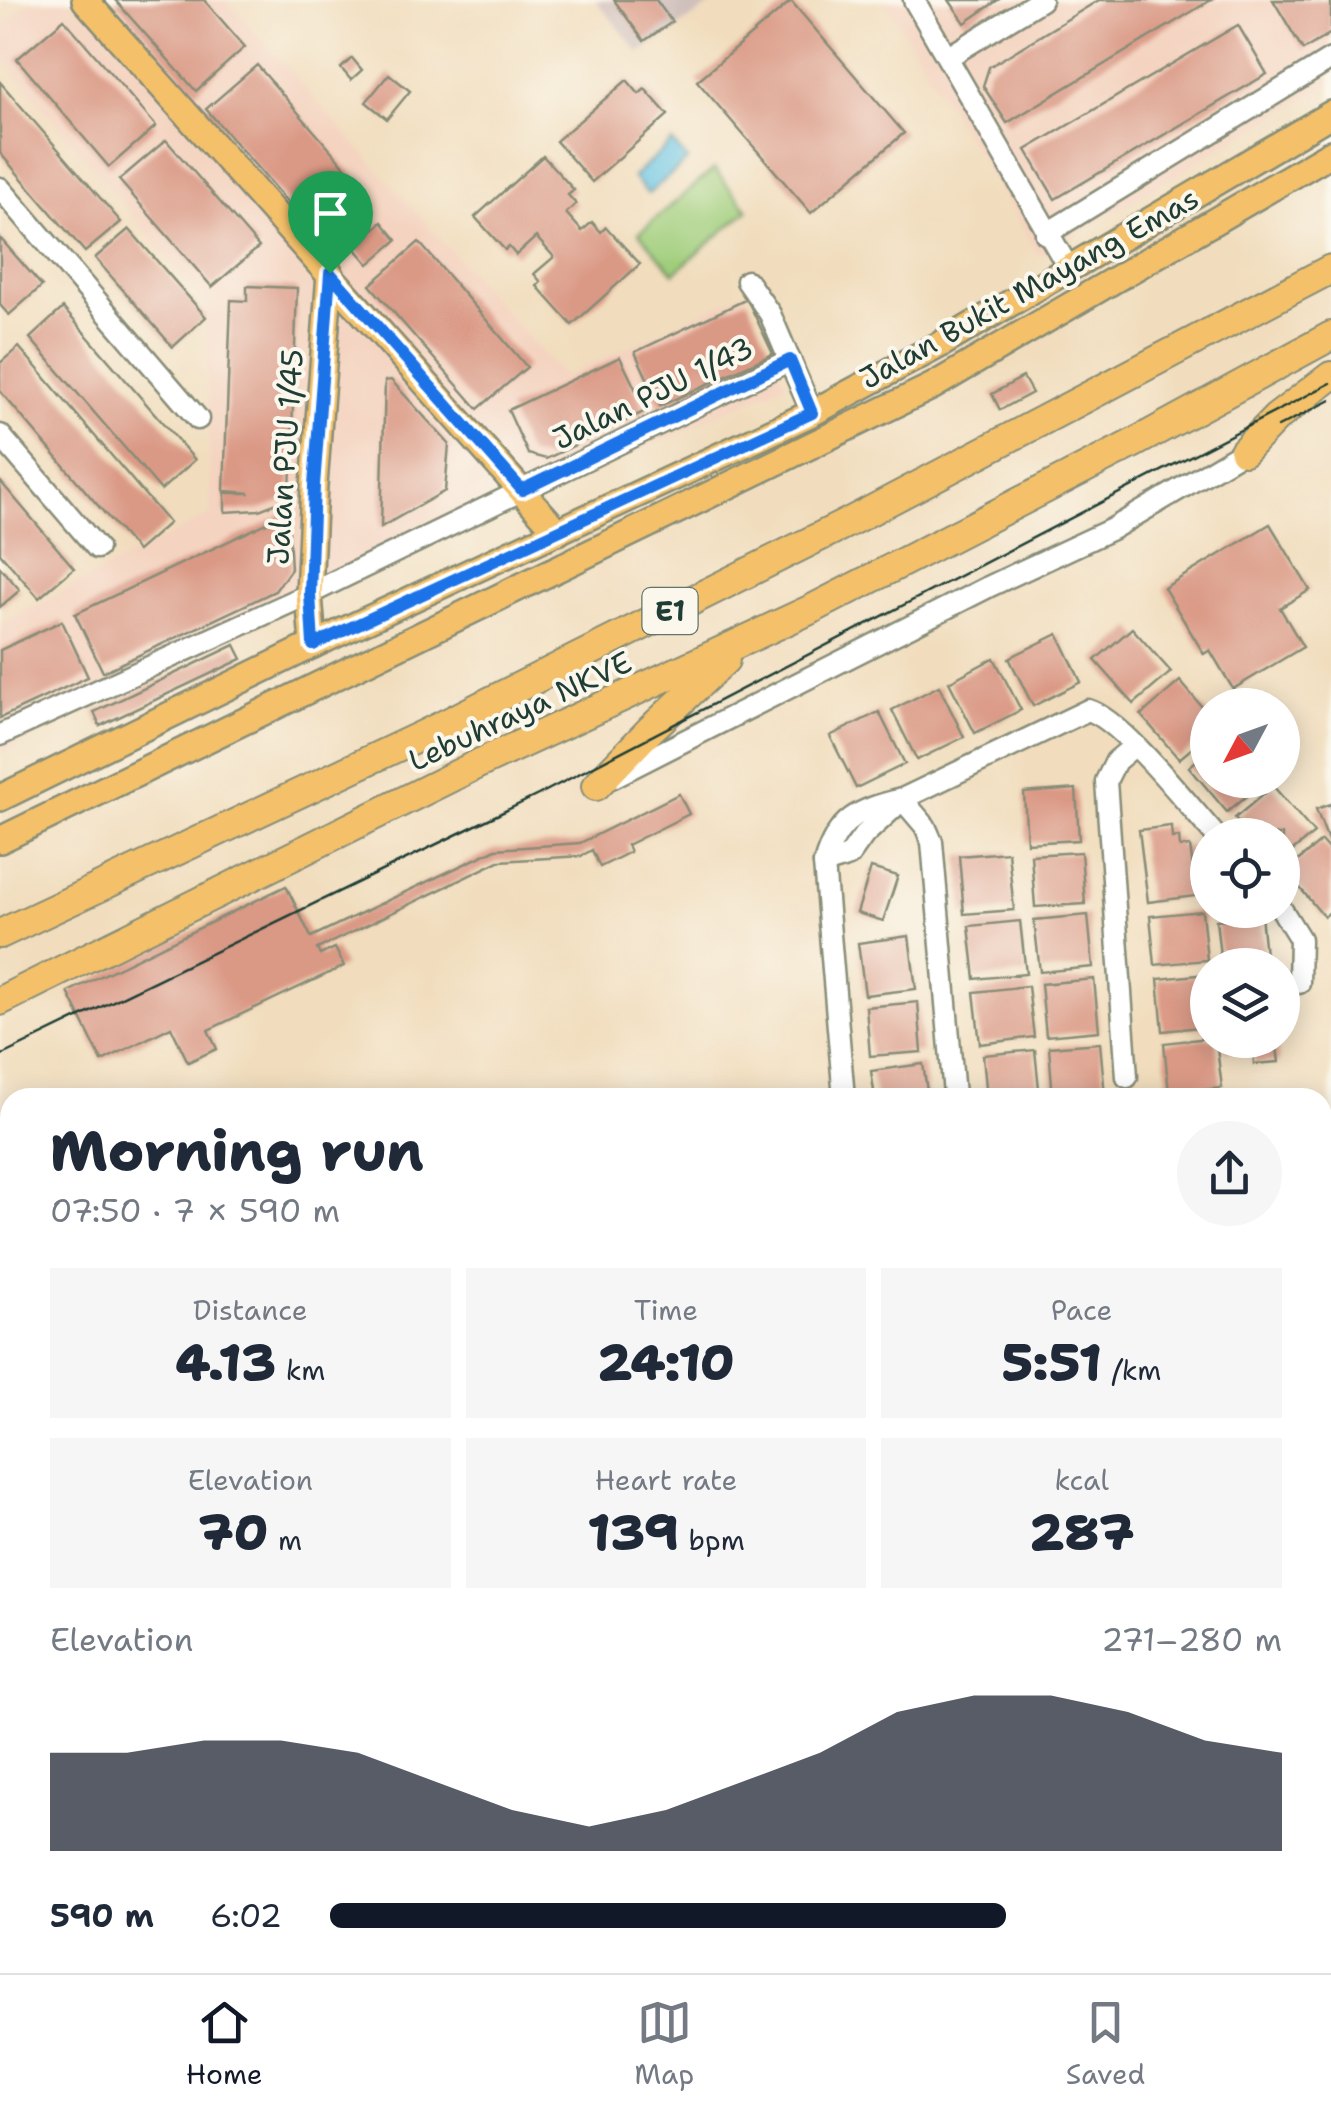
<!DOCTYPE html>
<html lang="en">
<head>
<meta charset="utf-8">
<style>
	:root { --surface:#fff; --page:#f6f6f7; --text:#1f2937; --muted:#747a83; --line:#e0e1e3; --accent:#111827 }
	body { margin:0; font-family:"Shantell Sans",sans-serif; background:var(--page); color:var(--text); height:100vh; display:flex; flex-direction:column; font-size:38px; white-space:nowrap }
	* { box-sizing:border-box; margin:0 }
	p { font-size:32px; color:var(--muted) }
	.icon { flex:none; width:55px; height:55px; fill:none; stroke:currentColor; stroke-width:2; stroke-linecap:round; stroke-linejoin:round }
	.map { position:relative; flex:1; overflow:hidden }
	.drawer { position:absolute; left:0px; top:1088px; width:1332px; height:888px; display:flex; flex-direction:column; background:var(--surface); border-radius:30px 30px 0 0; box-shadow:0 5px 25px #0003 }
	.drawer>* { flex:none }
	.needle { width:65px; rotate:229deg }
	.fabs { position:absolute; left:1190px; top:688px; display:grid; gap:20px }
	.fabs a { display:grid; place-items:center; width:110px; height:110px; border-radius:50%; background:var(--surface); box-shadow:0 5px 25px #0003; font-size:50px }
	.pin { position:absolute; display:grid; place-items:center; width:85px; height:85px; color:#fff; margin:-102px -42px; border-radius:50% 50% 50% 0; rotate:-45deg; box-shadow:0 0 10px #0007 }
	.pin .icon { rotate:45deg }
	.round { display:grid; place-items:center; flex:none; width:105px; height:105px; border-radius:52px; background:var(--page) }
	.head { display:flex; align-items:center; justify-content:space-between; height:170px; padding:0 50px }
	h1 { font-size:55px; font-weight:800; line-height:75px }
	.metrics { display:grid; grid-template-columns:repeat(3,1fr); gap:15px; height:170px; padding:10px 50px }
	.metrics div { display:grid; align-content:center; border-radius:0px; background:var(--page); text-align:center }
	.metrics b { font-size:50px; font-weight:800 }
	.metrics small { font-size:28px; font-weight:400 }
	.metrics p { font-size:28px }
	.chart { height:280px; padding:20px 50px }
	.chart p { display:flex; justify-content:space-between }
	.chart svg { width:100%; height:180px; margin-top:10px; fill:var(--accent); opacity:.7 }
	ul { padding:0 50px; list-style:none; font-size:32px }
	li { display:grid; grid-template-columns:160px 120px 1fr; align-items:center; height:75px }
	li i { height:25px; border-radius:12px; background:var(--accent) }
	.dock { display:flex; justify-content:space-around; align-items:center; height:140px; border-top:2px solid var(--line); background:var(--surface); font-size:28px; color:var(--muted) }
	.dock a { display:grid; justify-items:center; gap:5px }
	.dock .active { color:var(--accent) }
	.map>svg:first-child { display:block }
	.built { fill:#f4d3c0 }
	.industrial { fill:#d0c0bc }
	.green { fill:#a0ce7c; stroke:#608658; stroke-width:2.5 }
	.water { fill:#65c3e3; stroke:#42808c; stroke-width:2.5 }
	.building { fill:#da9985 }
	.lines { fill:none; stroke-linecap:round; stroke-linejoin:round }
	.minor-casing { stroke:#888d78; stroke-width:25 }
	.major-casing { stroke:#888d78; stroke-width:30 }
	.highway-casing { stroke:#888d78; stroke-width:32 }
	.minor { stroke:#fff; stroke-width:20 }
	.major { stroke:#f4c16a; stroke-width:25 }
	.highway { stroke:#f4c16a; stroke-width:28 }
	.tram { stroke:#1f3d34; stroke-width:2.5 }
	.route-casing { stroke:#fff; stroke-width:20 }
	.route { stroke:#1a73e8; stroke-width:12 }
	.labels { text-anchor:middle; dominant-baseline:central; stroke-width:8; stroke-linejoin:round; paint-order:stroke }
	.shield { fill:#fbf7ec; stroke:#61756b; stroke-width:2.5 }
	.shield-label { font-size:28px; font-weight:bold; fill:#1f3d34 }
	.street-label { font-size:30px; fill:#1f3d34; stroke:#fbf7ec }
</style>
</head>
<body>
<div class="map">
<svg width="1331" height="1973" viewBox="0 0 1331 1973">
	<rect width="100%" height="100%" fill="#fbf7ec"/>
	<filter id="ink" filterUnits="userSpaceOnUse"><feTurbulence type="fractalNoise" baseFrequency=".01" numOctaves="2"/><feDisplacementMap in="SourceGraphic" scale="20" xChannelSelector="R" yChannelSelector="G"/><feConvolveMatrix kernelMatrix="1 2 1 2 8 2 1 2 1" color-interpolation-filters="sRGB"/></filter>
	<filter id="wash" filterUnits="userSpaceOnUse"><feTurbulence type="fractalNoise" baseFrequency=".0048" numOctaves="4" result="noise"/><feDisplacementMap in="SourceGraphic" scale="40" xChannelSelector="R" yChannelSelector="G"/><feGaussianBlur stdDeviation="2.25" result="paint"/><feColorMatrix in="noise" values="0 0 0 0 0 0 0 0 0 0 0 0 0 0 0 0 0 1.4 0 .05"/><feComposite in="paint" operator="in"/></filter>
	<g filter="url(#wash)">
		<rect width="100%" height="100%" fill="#f1ddbd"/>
		<!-- built -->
		<g class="built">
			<path d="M32 0H226L564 377 745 292 786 384 297 606 0 753V624L211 514 205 303 0 55V26Z"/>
			<path d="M884 0H1331V83L1039 256Z"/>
			<path d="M1322 1225H1331V1530L1322 1525Z"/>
		</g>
		<!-- industrial -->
		<path class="industrial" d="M596 0H719L639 53Z"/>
		<!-- green -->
		<path class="green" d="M714 169 748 210 674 273 639 233Z"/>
		<!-- water -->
		<path class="water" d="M672 142 688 160 648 194 633 177Z"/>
		<g id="blocks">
			<!-- building -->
			<g class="building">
				<path d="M115 0H204L245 47 196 91Z"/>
				<path d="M614 0H656L672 22 644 41Z"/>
				<path d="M949 0H998L965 23Z"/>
				<path d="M1099 0H1211L1007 123 983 86 989 67Z"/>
				<path d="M1273 0H1331V33L1303 50Z"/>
				<path d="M791 1 904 133 811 213 697 81Z"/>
				<path d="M64 19 156 126 109 167 17 59Z"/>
				<path d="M1238 25 1267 74 1055 199 1026 150Z"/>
				<path d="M352 58 362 70 351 80 341 68Z"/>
				<path d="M257 65 359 183 363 222 330 251 206 109Z"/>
				<path d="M389 74 410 91 387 119 366 102Z"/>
				<path d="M627 80 639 94 645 89 668 115 592 182 556 141Z"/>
				<path d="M0 82 121 222 85 252 0 153Z"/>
				<path d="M166 140 259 247 212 287 119 180Z"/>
				<path d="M543 156 574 190 568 195 576 204 566 213 582 231 592 222 601 232 606 227 640 264 572 325 537 286 541 282 534 274 554 257 536 237 516 255 509 247 505 250 475 217Z"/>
				<path d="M382 222 397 240 369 264 354 247Z"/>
				<path d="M129 229 206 317 173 347 95 258Z"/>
				<path d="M0 238 42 286 9 315 0 305Z"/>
				<path d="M419 242 527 367 478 409 370 285Z"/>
				<path d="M247 286 297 288 290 494 285 493V500L259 510 225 512V493H250L224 491 231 300 247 301Z"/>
				<path d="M747 299 773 354 660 406 635 352Z"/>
				<path d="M63 308 195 460 161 490 30 338Z"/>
				<path d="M19 347 169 523 137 551 0 391V363Z"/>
				<path d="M620 357 646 411 546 459 528 454 508 410Z"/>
				<path d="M1023 377 1032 393 1000 410 992 394Z"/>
				<path d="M391 380 449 444 445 491 381 527 385 381Z"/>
				<path d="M0 481 74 568 39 598 0 553Z"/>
				<path d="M284 512 288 514 291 569 275 591 103 672 75 614 271 521Z"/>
				<path d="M1270 524 1310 590 1280 608 1303 647 1233 689 1210 650 1204 654 1164 588Z"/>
				<path d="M0 567 20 590 0 607Z"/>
				<path d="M62 621 88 677 0 718V650Z"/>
				<path d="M1132 628 1171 672 1134 704 1095 660Z"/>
				<path d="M1058 634 1081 682 1033 706 1009 658Z"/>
				<path d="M235 645 242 659 100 726 94 712Z"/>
				<path d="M994 658 1021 710 975 733 949 682Z"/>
				<path d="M1180 681 1208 714V735L1179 759 1141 715Z"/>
				<path d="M939 686 964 737 917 760 892 710Z"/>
				<path d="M879 712 905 764 856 788 830 736Z"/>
				<path d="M1208 751V780H1266L1227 812 1189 767Z"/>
				<path d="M1273 786 1314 833 1282 860V835H1250L1235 818Z"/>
				<path d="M1076 789 1079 840 1027 843 1024 793Z"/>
				<path d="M679 794 689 814 627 845 630 852 600 867 592 850 581 856 499 861 317 949 320 955 335 948 344 966 208 1030 217 1049 188 1062 171 1027 102 1061 68 992 286 886 311 937 496 849 580 843Z"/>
				<path d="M1331 804V848L1316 809Z"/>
				<path d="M1171 826 1172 838 1179 837 1180 847 1190 846 1193 868 1200 867 1203 895 1148 902 1139 830Z"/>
				<path d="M1321 841 1331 852V911L1324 917 1286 871Z"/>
				<path d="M1008 852 1014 910 964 914 959 856Z"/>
				<path d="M1081 852 1085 904 1035 907 1031 855Z"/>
				<path d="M871 868 898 876 883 921 857 913Z"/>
				<path d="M1202 911 1207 960 1155 965 1150 916Z"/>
				<path d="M1088 915 1093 967 1040 972 1034 920Z"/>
				<path d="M1261 915 1266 965H1221L1216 920Z"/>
				<path d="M1020 921 1026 974 975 979 969 926Z"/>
				<path d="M909 936 916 989 865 995 858 943Z"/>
				<path d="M1208 974V1026L1163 1031 1158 979Z"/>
				<path d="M1094 979 1099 1031 1046 1036 1041 984Z"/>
				<path d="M1028 986 1034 1037 980 1044 974 992Z"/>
				<path d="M918 1002 922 1052 870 1056 866 1007Z"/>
				<path d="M1208 1038 1216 1040 1222 1088 1169 1093 1164 1043Z"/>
				<path d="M1224 1040H1276L1279 1062 1254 1064 1253 1048 1225 1051Z"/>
				<path d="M1100 1043 1105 1095 1053 1098 1049 1047Z"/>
				<path d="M1035 1050 1040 1098H987L983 1055Z"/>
				<path d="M923 1064 928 1098H875L871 1071Z"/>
				<path d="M4 1239 10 1246V1305L0 1293V1243Z"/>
				<path d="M1322 1273H1331L1327 1333H1322Z"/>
				<path d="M0 1320 10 1333V1358L0 1366Z"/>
				<path d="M1322 1340H1331V1403L1322 1397Z"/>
				<path d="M1322 1441 1331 1447V1516L1322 1511Z"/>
				<path d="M0 1921 10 1925V1965H24L22 1973H0Z"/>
				<path d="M1322 1944 1331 1945V1973H1191V1965H1322Z"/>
				<path d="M42 1965H90V1973H41Z"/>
				<rect x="110" y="1965" width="47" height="8"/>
				<path d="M178 1965H229L231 1973H180Z"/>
				<path d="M394 1965H445L452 1973H385Z"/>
				<path d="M604 1965H651L657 1973H594Z"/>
			</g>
		</g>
	</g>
	<g filter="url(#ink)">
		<use href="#blocks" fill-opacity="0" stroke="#888d78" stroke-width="2.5"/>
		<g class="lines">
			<!-- minor casing -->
			<g class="minor-casing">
				<g id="minor">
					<path d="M914 0 1069 269"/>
					<path d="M948 57 1041 0"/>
					<path d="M0 188 198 419"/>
					<path d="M1046 234 1331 59"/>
					<path d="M747 281 770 314 812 413"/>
					<path d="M0 435 97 548"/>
					<path d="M0 735 309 594 790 360"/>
					<path d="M611 778 988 587 1112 529 1244 451"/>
					<path d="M902 799 925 826 932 842 954 1095"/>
					<path d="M824 864 849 856 864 835 901 801"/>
					<path d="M1282 910 1300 939 1299 983"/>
					<path d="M1127 1077 1106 781 1116 761 1134 746"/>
					<path d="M844 1098 824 864C837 818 858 810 902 799L1088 710C1121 719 1189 806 1215 835"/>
					<path d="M0 1182 10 1194"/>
					<path d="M1322 1246 1331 1247"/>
					<path d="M1322 1417 1331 1421"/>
					<path d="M0 1436 9 1447"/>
					<path d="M0 1846 10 1835"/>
					<path d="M531 1965 538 1973"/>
					<path d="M293 1973 304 1965"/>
					<path d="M688 1973 692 1965"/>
				</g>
			</g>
			<!-- major casing -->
			<g class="major-casing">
				<g id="major">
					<path d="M85 0 558 532"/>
					<path d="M313 645 309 594 314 486 330 273"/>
					<path d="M0 798 313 645 812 413 941 344 1331 114"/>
					<path d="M0 840 933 386 1331 153"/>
					<path d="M1322 1132H1331"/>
					<path d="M1322 1161H1331"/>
					<path d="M0 1529 10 1518"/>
					<path d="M0 1591 10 1580"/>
				</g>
			</g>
			<!-- highway casing -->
			<g class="highway-casing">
				<g id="highway">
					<path d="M1244 451 1276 418 1331 376"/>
					<path d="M596 786 650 730 725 660"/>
					<path d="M0 934 425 734 847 523 1331 269"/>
					<path d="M0 1001 478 764 814 608 1132 444 1331 336"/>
				</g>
			</g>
			<!-- minor -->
			<use href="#minor" class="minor"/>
			<!-- major -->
			<use href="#major" class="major"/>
			<!-- highway -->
			<use href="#highway" class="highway"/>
			<!-- tram -->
			<g class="tram">
				<path d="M1278 427 1331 400"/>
				<path d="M0 1056 538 795 1331 383"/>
			</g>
		</g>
	</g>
	<g class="lines" filter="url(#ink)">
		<!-- route casing -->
		<g class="route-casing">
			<path id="route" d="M330 273 522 490 790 360 812 413 313 645 310 594 314 486Z"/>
		</g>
		<!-- route -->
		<use href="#route" class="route"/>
	</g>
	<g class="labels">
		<!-- shield labels -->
		<rect class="shield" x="642.5" y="588" width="55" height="46" rx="8"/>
		<g class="shield-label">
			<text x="670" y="611">E1</text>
		</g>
		<!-- street labels -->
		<g class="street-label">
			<text transform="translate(1029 288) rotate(-29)">Jalan Bukit Mayang Emas</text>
			<text transform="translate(653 393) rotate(-26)">Jalan PJU 1/43</text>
			<text transform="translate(285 457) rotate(-86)">Jalan PJU 1/45</text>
			<text transform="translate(520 711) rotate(-25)">Lebuhraya NKVE</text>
		</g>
	</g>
</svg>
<div class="fabs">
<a><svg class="needle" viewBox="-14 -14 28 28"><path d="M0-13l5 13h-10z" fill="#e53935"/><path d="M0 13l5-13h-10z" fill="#747a83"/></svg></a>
<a><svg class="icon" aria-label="locate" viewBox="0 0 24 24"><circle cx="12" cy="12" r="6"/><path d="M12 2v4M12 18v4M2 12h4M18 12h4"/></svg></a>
<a><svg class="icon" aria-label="layers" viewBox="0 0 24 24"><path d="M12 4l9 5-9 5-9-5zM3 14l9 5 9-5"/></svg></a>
</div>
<div class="pin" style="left:330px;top:273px;background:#1e9e55"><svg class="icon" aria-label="arrive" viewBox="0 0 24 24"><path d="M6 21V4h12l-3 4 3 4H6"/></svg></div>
<section class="drawer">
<div class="head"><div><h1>Morning run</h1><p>07:50 · 7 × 590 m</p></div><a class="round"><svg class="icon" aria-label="share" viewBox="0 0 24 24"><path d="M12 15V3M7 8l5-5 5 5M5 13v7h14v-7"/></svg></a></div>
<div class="metrics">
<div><p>Distance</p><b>4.13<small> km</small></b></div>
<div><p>Time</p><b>24:10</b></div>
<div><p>Pace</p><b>5:51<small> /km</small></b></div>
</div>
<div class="metrics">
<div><p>Elevation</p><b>70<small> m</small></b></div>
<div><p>Heart rate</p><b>139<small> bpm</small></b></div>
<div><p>kcal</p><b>287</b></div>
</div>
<div class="chart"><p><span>Elevation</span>271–280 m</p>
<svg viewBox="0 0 160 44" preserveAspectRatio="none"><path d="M0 44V20L10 20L20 17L30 17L40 20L50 27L60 34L70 38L80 34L90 27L100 20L110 10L120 6L130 6L140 10L150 17L160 20V44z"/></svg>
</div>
<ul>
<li><b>590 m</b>6:02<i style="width:71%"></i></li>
</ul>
</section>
</div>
<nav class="dock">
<a class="active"><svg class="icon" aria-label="home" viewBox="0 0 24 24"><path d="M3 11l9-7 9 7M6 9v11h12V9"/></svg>Home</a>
<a><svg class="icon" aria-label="map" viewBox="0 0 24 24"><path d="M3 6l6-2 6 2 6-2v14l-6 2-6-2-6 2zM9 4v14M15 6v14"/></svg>Map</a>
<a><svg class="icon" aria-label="saved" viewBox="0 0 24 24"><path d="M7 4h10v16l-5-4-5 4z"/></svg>Saved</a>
</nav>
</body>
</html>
